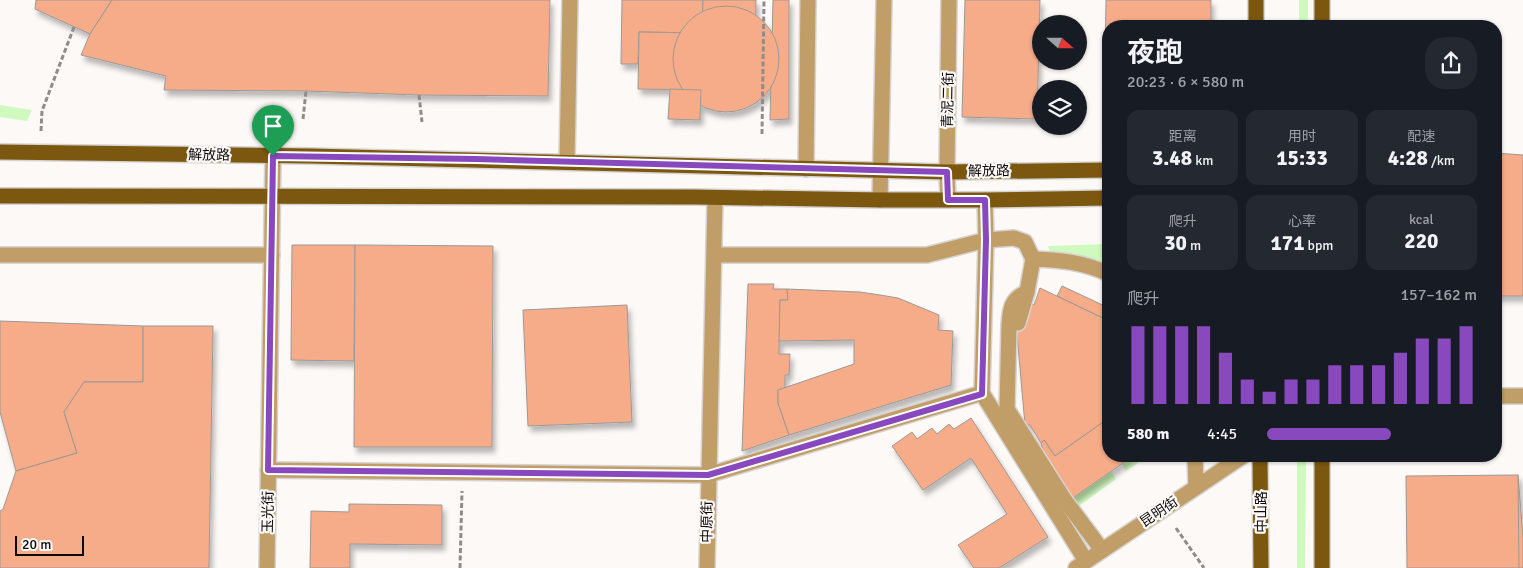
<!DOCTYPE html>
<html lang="zh">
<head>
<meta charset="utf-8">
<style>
	:root { --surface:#171b24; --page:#242831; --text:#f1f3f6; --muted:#9ea1a6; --accent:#8849bf }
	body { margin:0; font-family:Signika,"Noto Sans SC",sans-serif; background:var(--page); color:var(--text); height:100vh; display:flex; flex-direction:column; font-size:19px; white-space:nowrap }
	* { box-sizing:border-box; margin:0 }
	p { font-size:16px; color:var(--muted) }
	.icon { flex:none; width:28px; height:28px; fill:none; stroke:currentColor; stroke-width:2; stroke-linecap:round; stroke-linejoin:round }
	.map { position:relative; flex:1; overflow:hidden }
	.side { position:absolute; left:1102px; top:20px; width:400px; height:442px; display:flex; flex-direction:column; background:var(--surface); border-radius:20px; box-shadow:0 1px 4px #0004 }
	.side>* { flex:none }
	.needle { width:32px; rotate:111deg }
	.fabs { position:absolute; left:1032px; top:15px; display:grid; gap:10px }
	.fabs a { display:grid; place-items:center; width:55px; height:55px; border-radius:50%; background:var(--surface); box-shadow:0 1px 4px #0004; font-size:25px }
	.scale { position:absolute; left:15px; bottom:12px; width:69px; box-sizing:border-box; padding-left:5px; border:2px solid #0c0b0a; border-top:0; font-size:14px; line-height:18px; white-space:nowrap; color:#0c0b0a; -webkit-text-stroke:4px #fdf9f7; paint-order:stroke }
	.pin { position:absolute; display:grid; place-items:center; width:42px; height:42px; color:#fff; margin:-51px -21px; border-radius:50% 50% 50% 0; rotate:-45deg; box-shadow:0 0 5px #0007 }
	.pin .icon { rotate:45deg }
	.round { display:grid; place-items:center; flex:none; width:52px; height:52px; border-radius:20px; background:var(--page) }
	.overview { display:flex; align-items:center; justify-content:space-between; height:85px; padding:0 25px }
	h1 { font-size:28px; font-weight:700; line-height:38px }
	.stats { display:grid; grid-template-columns:repeat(3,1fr); gap:8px; height:85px; padding:5px 25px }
	.stats div { display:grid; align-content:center; border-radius:12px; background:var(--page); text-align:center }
	.stats b { font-size:21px; font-weight:700 }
	.stats small { font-size:14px; font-weight:400 }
	.stats p { font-size:14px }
	.chart { height:140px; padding:10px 25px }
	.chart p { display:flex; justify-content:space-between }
	.chart svg { width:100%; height:90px; margin-top:5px; stroke:var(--accent); stroke-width:6 }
	ul { padding:0 25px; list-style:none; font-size:16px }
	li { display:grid; grid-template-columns:80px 60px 1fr; align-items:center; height:38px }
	li i { height:12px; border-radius:6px; background:var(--accent) }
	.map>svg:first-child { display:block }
	.green { fill:#cff9be }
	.building { fill:#f7ac89; stroke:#9c9896; filter:url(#shadow) }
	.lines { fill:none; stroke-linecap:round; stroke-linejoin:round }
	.minor-casing { stroke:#d6d3d1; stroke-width:18 }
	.major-casing { stroke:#d6d3d1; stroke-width:18 }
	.path { stroke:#8f8d8b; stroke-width:3; stroke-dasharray:5 2.5; stroke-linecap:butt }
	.minor { stroke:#c19e67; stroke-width:15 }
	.major { stroke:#7b570f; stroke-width:15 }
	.route-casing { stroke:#fff; stroke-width:10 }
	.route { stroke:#8849bf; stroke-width:6 }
	.labels { text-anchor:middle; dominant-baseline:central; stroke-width:4.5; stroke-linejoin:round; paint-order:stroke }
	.street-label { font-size:14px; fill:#0c0b0a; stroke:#fdf9f7 }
</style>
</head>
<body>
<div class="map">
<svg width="1523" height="568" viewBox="0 0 1523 568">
	<defs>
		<filter id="shadow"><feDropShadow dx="3" dy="5.5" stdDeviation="2.5" flood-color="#0004"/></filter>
	</defs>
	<rect width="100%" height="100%" fill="#fdf9f7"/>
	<!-- green -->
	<g class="green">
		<rect x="1299" y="0" width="9" height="26"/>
		<path d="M0 105 32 110 27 121 0 117Z"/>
		<path d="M1109 244V263C1086 256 1074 255 1051 256L1048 246Z"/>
		<path d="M1133 456H1148L1126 471 1122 464Z"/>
		<path d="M1297 456H1306L1305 568H1297Z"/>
		<path d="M1111 471 1116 479 1076 508 1070 500Z"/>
	</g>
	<!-- building -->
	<g class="building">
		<path d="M36 0H112L90 34 35 9Z"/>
		<path d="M112 0H550L548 96 419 95 306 91 164 90 166 76 81 55 90 34Z"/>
		<path d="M622 0H703L702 33 639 32 638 64H621Z"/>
		<path d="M703 0H756L755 91 638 89 639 32 702 33Z"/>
		<path d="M773 0H789V119L770 120Z"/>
		<path d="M965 0H1040L1037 119 962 117Z"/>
		<path d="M1106 0H1211V26H1109V137H1104Z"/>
		<circle cx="726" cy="59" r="53"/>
		<path d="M670 89 701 90 700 120 668 119Z"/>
		<path d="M1496 153 1523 155V296H1496Z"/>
		<path d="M292 245H355L354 361 291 360Z"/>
		<path d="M355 245 493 246 492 447H354Z"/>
		<path d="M748 284H774L773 289H787L788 300H780L779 354H790L789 375H785V388L778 390V403L789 435 742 451Z"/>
		<path d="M1062 286 1109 308V321L1057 296Z"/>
		<path d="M1040 288 1109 321V418L1055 456 1044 440 1041 443 1030 425H1025L1016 323 1029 303 1034 305Z"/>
		<path d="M787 289 860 292 880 295 898 298 939 315 938 330 953 331 951 385 789 435 778 403V390L854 364V340L779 341 780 300H788Z"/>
		<path d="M627 305 632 422 528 426 523 310Z"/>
		<path d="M0 321 143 326V382H84L64 412 77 453 16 471 0 412Z"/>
		<path d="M143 326H213L209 568H0V511L3 509 16 471 77 453 64 412 84 382H143Z"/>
		<path d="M971 418 1048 537 999 568H974L958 545 1007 514 971 458 923 490 892 446 912 432 917 439 932 428 937 434 949 424 954 429Z"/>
		<path d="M1109 418V456H1133L1070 500 1046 463 1041 443 1044 440 1055 456Z"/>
		<path d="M1518 475 1523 537V568H1436L1446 527 1472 495Z"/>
		<path d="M1518 475 1519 568H1407L1406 476Z"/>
		<path d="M349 504 442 505V545L350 544V568H310L311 511 349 512Z"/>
	</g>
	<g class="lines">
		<!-- minor casing -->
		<g class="minor-casing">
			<g id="minor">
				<path d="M567 162 570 0"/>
				<path d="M806 169 808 0"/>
				<path d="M880 200 884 0"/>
				<path d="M948 200 947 172 949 0"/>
				<path d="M985 200 986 240 982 393 1086 561"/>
				<path d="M0 255H272"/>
				<path d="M715 255H927L986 240 1014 238 1025 242 1033 259"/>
				<path d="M1018 323 1027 292"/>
				<path d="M1496 396H1523"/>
				<path d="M1195 456 1196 487"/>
				<path d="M268 470 708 475 982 393"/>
				<path d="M1102 550 1064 499 1007 409 1009 325C1010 309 1011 299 1027 292L1033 259C1061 260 1083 262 1109 274"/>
				<path d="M267 568 273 156"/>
				<path d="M707 568 715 198"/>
				<path d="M1076 568 1243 456"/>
			</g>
		</g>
		<!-- major casing -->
		<g class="major-casing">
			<g id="major">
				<path d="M1256 0V26"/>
				<path d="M1322 0V26"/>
				<path d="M0 152 311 156 947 172 1109 170"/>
				<path d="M0 196 694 197 880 200H985L1109 198"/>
				<path d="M1260 456 1261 568"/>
				<path d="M1322 568V456"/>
			</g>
		</g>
		<!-- path -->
		<g class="path">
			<path d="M419 95 422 122"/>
			<path d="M303 119 306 91"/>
			<path d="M41 131 42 111 74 27"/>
			<path d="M762 134 764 0"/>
			<path d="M1176 528 1204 568"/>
			<path d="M460 568 462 491"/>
		</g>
		<!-- minor -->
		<use href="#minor" class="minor"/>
		<!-- major -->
		<use href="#major" class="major"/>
	</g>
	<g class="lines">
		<!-- route casing -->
		<g class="route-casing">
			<path id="route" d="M273 156 476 159 947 172 948 200H985L986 240 982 394 708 475 268 470Z"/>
		</g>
		<!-- route -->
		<use href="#route" class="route"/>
	</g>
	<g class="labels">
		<!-- street labels -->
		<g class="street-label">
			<text transform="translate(948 100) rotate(-89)">青泥二街</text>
			<text transform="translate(209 155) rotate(1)">解放路</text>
			<text transform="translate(989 171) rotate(-1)">解放路</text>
			<text transform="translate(268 512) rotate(-89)">玉光街</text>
			<text transform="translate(1159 512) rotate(-34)">昆明街</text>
			<text transform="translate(1261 512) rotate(-90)">中山路</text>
			<text transform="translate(707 522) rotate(-89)">中原街</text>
		</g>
	</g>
</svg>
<div class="fabs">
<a><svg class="needle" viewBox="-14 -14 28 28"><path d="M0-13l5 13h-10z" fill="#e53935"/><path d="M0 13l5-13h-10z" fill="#9ea1a6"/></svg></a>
<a><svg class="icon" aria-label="layers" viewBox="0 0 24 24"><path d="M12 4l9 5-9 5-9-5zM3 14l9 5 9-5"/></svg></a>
</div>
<div class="scale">20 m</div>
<div class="pin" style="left:273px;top:156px;background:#1e9e55"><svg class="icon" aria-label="arrive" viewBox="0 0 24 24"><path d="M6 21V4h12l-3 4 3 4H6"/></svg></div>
<section class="side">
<div class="overview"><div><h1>夜跑</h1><p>20:23 · 6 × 580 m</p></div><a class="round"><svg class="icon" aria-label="share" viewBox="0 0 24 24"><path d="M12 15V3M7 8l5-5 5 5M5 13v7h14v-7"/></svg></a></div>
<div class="stats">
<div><p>距离</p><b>3.48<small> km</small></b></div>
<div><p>用时</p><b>15:33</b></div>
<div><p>配速</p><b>4:28<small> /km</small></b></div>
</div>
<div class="stats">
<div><p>爬升</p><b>30<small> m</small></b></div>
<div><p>心率</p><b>171<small> bpm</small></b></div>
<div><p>kcal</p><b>220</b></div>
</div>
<div class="chart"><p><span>爬升</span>157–162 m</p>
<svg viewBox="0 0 160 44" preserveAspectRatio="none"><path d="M5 44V6M15 44V6M25 44V6M35 44V6M45 44V19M55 44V32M65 44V38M75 44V32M85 44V32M95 44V25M105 44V25M115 44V25M125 44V19M135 44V12M145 44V12M155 44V6"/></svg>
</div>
<ul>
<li><b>580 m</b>4:45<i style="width:59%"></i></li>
</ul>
</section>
</div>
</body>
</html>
